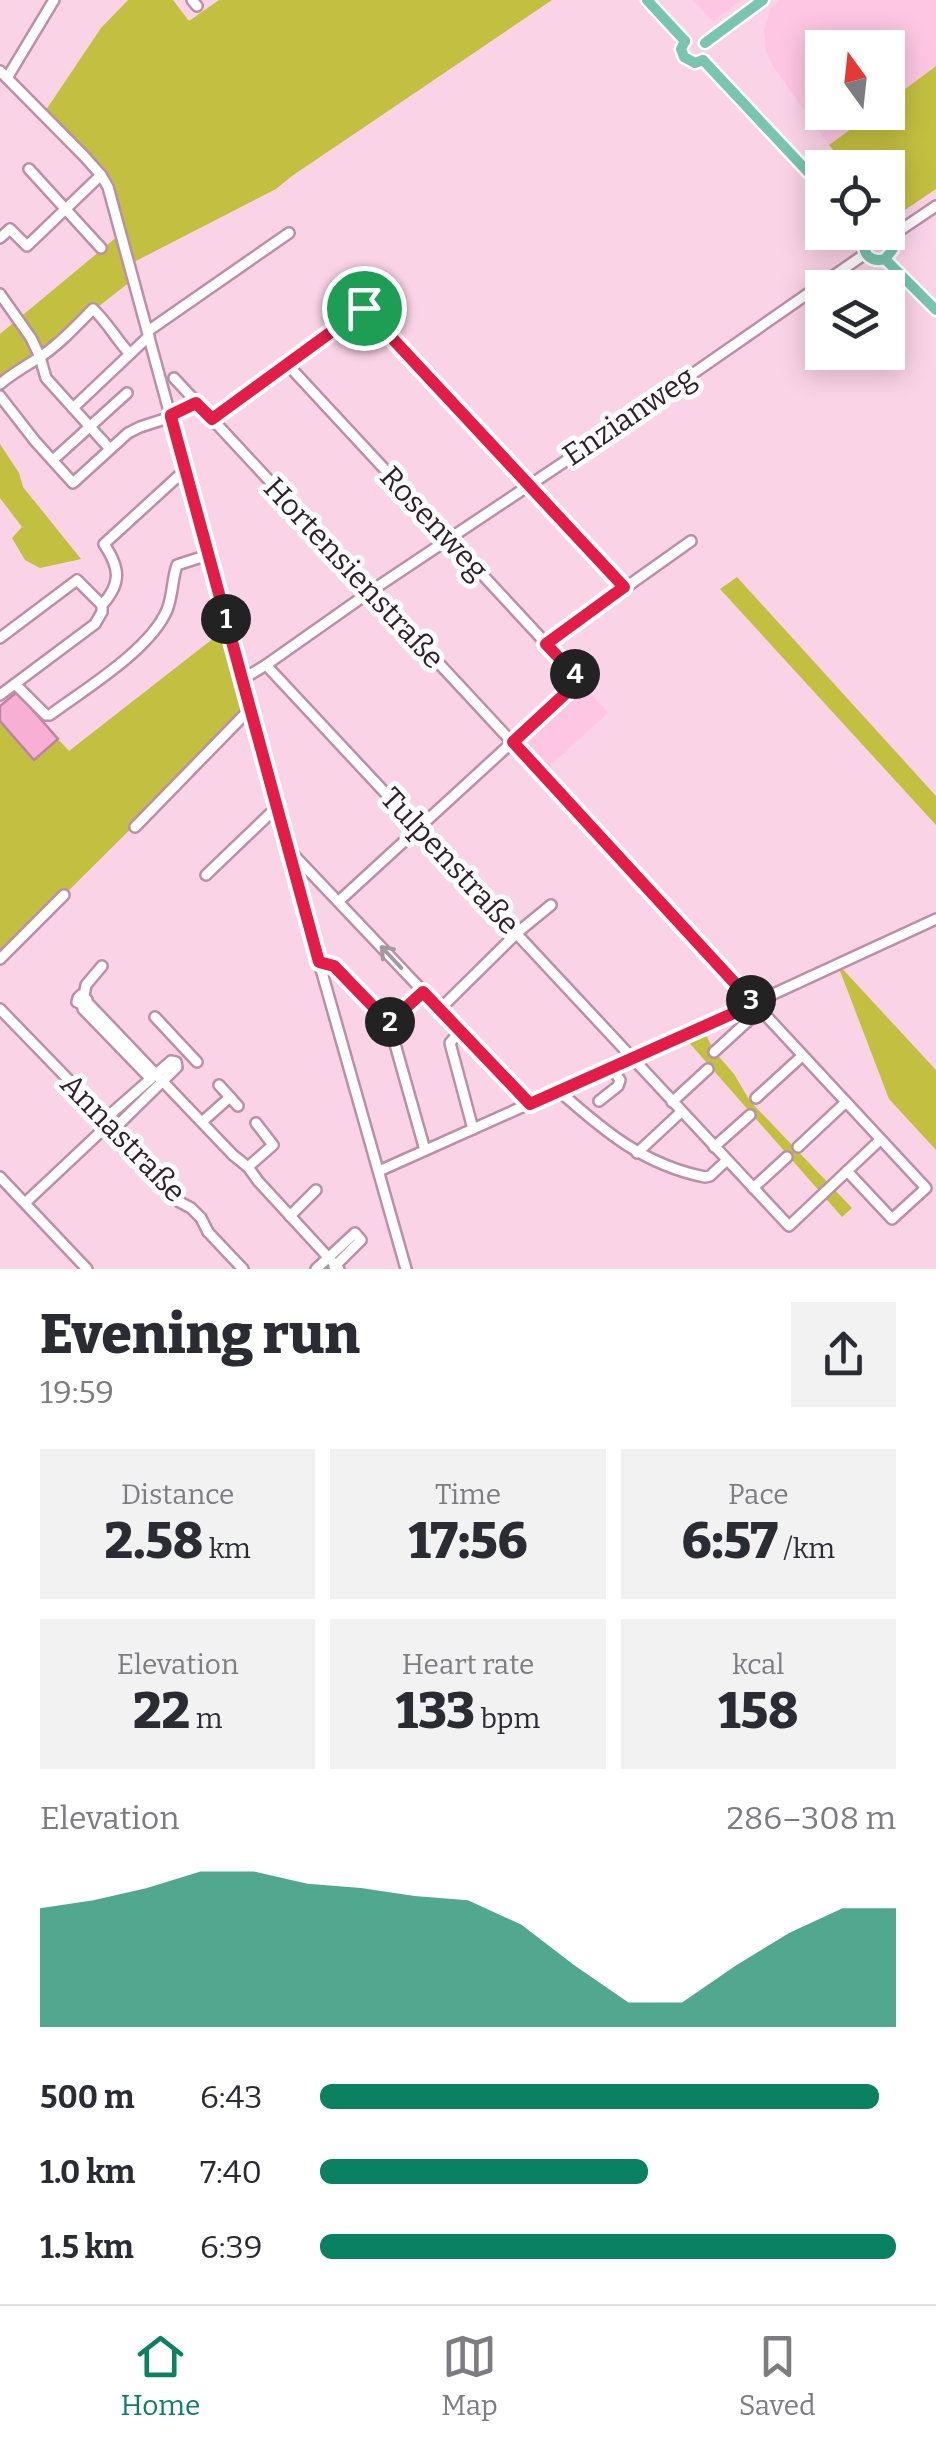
<!DOCTYPE html>
<html lang="en">
<head>
<meta charset="utf-8">
<style>
	:root { --surface:#fff; --page:#f2f2f3; --text:#2b2b33; --muted:#7c7c81; --line:#e1e1e2; --accent:#0a8261 }
	body { margin:0; font-family:Bitter,serif; background:var(--page); color:var(--text); height:100vh; display:flex; flex-direction:column; font-size:38px; white-space:nowrap }
	* { box-sizing:border-box; margin:0 }
	p { font-size:32px; color:var(--muted) }
	.icon { flex:none; width:55px; height:55px; fill:none; stroke:currentColor; stroke-width:2; stroke-linecap:round; stroke-linejoin:round }
	.map { position:relative; height:1269px; overflow:hidden }
	.sheet { display:flex; flex-direction:column; background:var(--surface); flex:1 }
	.sheet>* { flex:none }
	.needle { width:65px; rotate:345deg }
	.tools { position:absolute; left:805px; top:30px; display:grid; gap:20px }
	.tools a { display:grid; place-items:center; width:100px; height:100px; border-radius:0px; background:var(--surface); box-shadow:0 5px 25px #0003; font-size:50px }
	.pin { position:absolute; display:grid; place-items:center; width:85px; height:85px; color:#fff; margin:-42px; border:5px solid #fff; border-radius:50%; box-shadow:0 2px 10px #0007 }
	.km { position:absolute; width:50px; height:50px; margin:-25px; border-radius:50%; background:#222; color:#fff; font-size:28px; line-height:50px; text-align:center }
	.round { display:grid; place-items:center; flex:none; width:105px; height:105px; border-radius:0px; background:var(--page) }
	.summary { display:flex; align-items:center; justify-content:space-between; height:170px; padding:0 40px }
	h1 { font-size:55px; font-weight:800; line-height:75px }
	.stats { display:grid; grid-template-columns:repeat(3,1fr); gap:15px; height:170px; padding:10px 40px }
	.stats div { display:grid; align-content:center; border-radius:0px; background:var(--page); text-align:center }
	.stats b { font-size:50px; font-weight:800 }
	.stats small { font-size:28px; font-weight:400 }
	.stats p { font-size:28px }
	.chart { height:280px; padding:20px 40px }
	.chart p { display:flex; justify-content:space-between }
	.chart svg { width:100%; height:180px; margin-top:10px; fill:var(--accent); opacity:.7 }
	ul { padding:0 40px; list-style:none; font-size:32px }
	li { display:grid; grid-template-columns:160px 120px 1fr; align-items:center; height:75px }
	li i { height:25px; border-radius:12px; background:var(--accent) }
	.tabs { display:flex; justify-content:space-around; align-items:center; height:140px; border-top:2px solid var(--line); background:var(--surface); font-size:28px; color:var(--muted) }
	.tabs a { display:grid; justify-items:center; gap:5px }
	.tabs .selected { color:var(--accent) }
	.map>svg:first-child { display:block }
	.built { fill:#fec6e2 }
	.green { fill:#c3bf40 }
	.water { fill:#f8afd4; stroke:#bc84a1; stroke-width:2.5 }
	.lines { fill:none; stroke-linecap:round; stroke-linejoin:round }
	.minor-casing { stroke:#bd8fa6; stroke-width:14 }
	.major-casing { stroke:#fff; stroke-width:15 }
	.minor { stroke:#fff; stroke-width:9 }
	.major { stroke:#79c5af; stroke-width:10 }
	.oneway { stroke:#a29a9f }
	.route-casing { stroke:#fff; stroke-width:20 }
	.route { stroke:#e11d48; stroke-width:12 }
	.labels { text-anchor:middle; dominant-baseline:central; stroke-width:10; stroke-linejoin:round; paint-order:stroke }
	.street-label { font-size:30px; fill:#311f29; stroke:#fff }
</style>
</head>
<body>
<div class="map">
<svg width="936" height="1269" viewBox="0 0 936 1269">
	<rect width="100%" height="100%" fill="#fbd3e6"/>
	<!-- built -->
	<g class="built">
		<path d="M693 0H741L713 21Z"/>
		<path d="M779 0H936V66L888 102V48H822V112L873 113 829 145 773 66 766 51 764 31 770 10Z"/>
		<path d="M581 683 608 713 543 772 516 743Z"/>
	</g>
	<!-- green -->
	<g class="green">
		<path d="M128 0H173L189 21 219 0H552L292 176 276 189 134 262 111 178 46 110 101 28Z"/>
		<path d="M936 66V189L899 214 888 211V168L848 167 829 145 873 113 888 112V102Z"/>
		<path d="M118 236 131 281 0 384V334Z"/>
		<path d="M0 444 19 473 23 487 81 559 40 568 25 560 12 538 22 527 0 498Z"/>
		<path d="M737 577 936 796V825L720 589Z"/>
		<path d="M224 630 247 713 0 959V721L34 759 58 739 69 751Z"/>
		<path d="M837 963 936 1070V1150L889 1099Z"/>
		<path d="M704 1031 714 1051 734 1074 750 1101 852 1208 842 1217 686 1039Z"/>
	</g>
	<!-- water -->
	<path class="water" d="M17 692 58 739 34 760 0 721V706Z"/>
	<g class="lines">
		<!-- minor casing -->
		<g class="minor-casing">
			<g id="minor">
				<path d="M192 0 197 6"/>
				<path d="M0 71 84 156 101 175 108 187 319 962 406 1269"/>
				<path d="M7 78 54 0"/>
				<path d="M29 169 101 248"/>
				<path d="M890 237 936 206"/>
				<path d="M0 238 10 229 27 246 101 175"/>
				<path d="M0 294 31 338 40 357 46 378 110 449"/>
				<path d="M148 331 289 233"/>
				<path d="M288 365 580 680 339 901"/>
				<path d="M174 378 926 1188 892 1219 847 1171"/>
				<path d="M0 384C13 373 26 366 40 357 59 345 77 325 93 309 108 323 116 339 130 354"/>
				<path d="M0 396 35 441 73 483 128 433 140 427 171 417"/>
				<path d="M73 408 149 336"/>
				<path d="M171 415 196 403"/>
				<path d="M212 419 364 308 624 587"/>
				<path d="M53 460 127 393"/>
				<path d="M0 638 77 580 102 605"/>
				<path d="M546 644 691 541"/>
				<path d="M266 665 789 1226 880 1140"/>
				<path d="M243 679 266 665 371 591 606 434 865 254"/>
				<path d="M15 684 46 715H50C85 689 150 650 167 610 173 595 172 579 177 565L208 555"/>
				<path d="M0 695 95 624 102 612V605C122 583 120 568 104 544L185 470"/>
				<path d="M135 827 250 709"/>
				<path d="M291 852 530 1104"/>
				<path d="M206 875 277 807"/>
				<path d="M0 959 64 895"/>
				<path d="M319 962 334 967 389 1023 425 1150"/>
				<path d="M81 995 87 1000 83 1005 77 1002 78 998Z"/>
				<path d="M84 996 86 985 102 966"/>
				<path d="M87 1002 233 1155 248 1167 258 1181 339 1269"/>
				<path d="M83 1005V1009L150 1078"/>
				<path d="M0 1009 154 1168 156 1177 176 1200 191 1208 201 1218 208 1232 243 1269"/>
				<path d="M440 1009 518 932 551 905"/>
				<path d="M155 1017 197 1062"/>
				<path d="M389 1023 423 992"/>
				<path d="M460 1031 450 1043 473 1129"/>
				<path d="M714 1052 760 1010"/>
				<path d="M219 1085 238 1106"/>
				<path d="M559 1091C604 1131 644 1165 705 1177L710 1176 727 1160"/>
				<path d="M756 1098 802 1056"/>
				<path d="M599 1101 618 1086 620 1080 611 1067"/>
				<path d="M672 1102 708 1069"/>
				<path d="M105 1119 171 1061 176 1062 177 1067 114 1129"/>
				<path d="M202 1122 230 1097"/>
				<path d="M714 1147 750 1115"/>
				<path d="M798 1147 846 1102"/>
				<path d="M637 1153 681 1112"/>
				<path d="M248 1167 273 1145 256 1123"/>
				<path d="M379 1171 754 1003 936 919"/>
				<path d="M0 1177 87 1269"/>
				<path d="M753 1188 787 1157"/>
				<path d="M25 1203 109 1124"/>
				<path d="M290 1216 316 1190"/>
				<path d="M316 1269 355 1233 361 1240 334 1267"/>
			</g>
		</g>
		<!-- major casing -->
		<g class="major-casing">
			<g id="major">
				<path d="M647 0 685 41"/>
				<path d="M685 41 681 49 684 57 695 63 703 60"/>
				<path d="M705 43 763 0"/>
				<path d="M703 60 822 187"/>
				<path d="M873 232 865 239C861 254 871 263 885 259L893 249 892 241 883 232"/>
				<path d="M885 259 936 310"/>
			</g>
		</g>
		<!-- minor -->
		<use href="#minor" class="minor"/>
		<!-- major -->
		<use href="#major" class="major"/>
	</g>
	<!-- one-way arrows -->
	<defs><path id="oneway-shaft" d="M-6 0H5M1.5-3L5.5 0L1.5 3" fill="none" stroke-width="1.6" stroke-linecap="round" stroke-linejoin="round" transform="scale(2.5)"/></defs>
	<use class="oneway" href="#oneway-shaft" transform="translate(391 957) rotate(-133)"/>
	<g class="lines">
		<!-- route casing -->
		<g class="route-casing">
			<path id="route" d="M364 308 624 587 546 644 580 680 513 742 754 1004 530 1104 423 992 389 1023 334 966 319 962 171 417V415L196 403 212 419Z"/>
		</g>
		<!-- route -->
		<use href="#route" class="route"/>
	</g>
	<g class="labels">
		<!-- street labels -->
		<g class="street-label">
			<text transform="translate(629 416) rotate(-34)">Enzianweg</text>
			<text transform="translate(434 523) rotate(47)">Rosenweg</text>
			<text transform="translate(354 573) rotate(47)">Hortensienstraße</text>
			<text transform="translate(450 861) rotate(47)">Tulpenstraße</text>
			<text transform="translate(123 1138) rotate(46)">Annastraße</text>
		</g>
	</g>
</svg>
<div class="tools">
<a><svg class="needle" viewBox="-14 -14 28 28"><path d="M0-13l5 13h-10z" fill="#e53935"/><path d="M0 13l5-13h-10z" fill="#7c7c81"/></svg></a>
<a><svg class="icon" aria-label="locate" viewBox="0 0 24 24"><circle cx="12" cy="12" r="6"/><path d="M12 2v4M12 18v4M2 12h4M18 12h4"/></svg></a>
<a><svg class="icon" aria-label="layers" viewBox="0 0 24 24"><path d="M12 4l9 5-9 5-9-5zM3 14l9 5 9-5"/></svg></a>
</div>
<div class="pin" style="left:364px;top:308px;background:#1e9e55"><svg class="icon" aria-label="arrive" viewBox="0 0 24 24"><path d="M6 21V4h12l-3 4 3 4H6"/></svg></div>
<b class="km" style="left:226px;top:619px">1</b>
<b class="km" style="left:390px;top:1022px">2</b>
<b class="km" style="left:751px;top:1000px">3</b>
<b class="km" style="left:575px;top:674px">4</b>
</div>
<section class="sheet">
<div class="summary"><div><h1>Evening run</h1><p>19:59</p></div><a class="round"><svg class="icon" aria-label="share" viewBox="0 0 24 24"><path d="M12 15V3M7 8l5-5 5 5M5 13v7h14v-7"/></svg></a></div>
<div class="stats">
<div><p>Distance</p><b>2.58<small> km</small></b></div>
<div><p>Time</p><b>17:56</b></div>
<div><p>Pace</p><b>6:57<small> /km</small></b></div>
</div>
<div class="stats">
<div><p>Elevation</p><b>22<small> m</small></b></div>
<div><p>Heart rate</p><b>133<small> bpm</small></b></div>
<div><p>kcal</p><b>158</b></div>
</div>
<div class="chart"><p><span>Elevation</span>286–308 m</p>
<svg viewBox="0 0 160 44" preserveAspectRatio="none"><path d="M0 44V15L10 13L20 10L30 6L40 6L50 9L60 10L70 12L80 13L90 19L100 29L110 38L120 38L130 29L140 21L150 15L160 15V44z"/></svg>
</div>
<ul>
<li><b>500 m</b>6:43<i style="width:97%"></i></li>
<li><b>1.0 km</b>7:40<i style="width:57%"></i></li>
<li><b>1.5 km</b>6:39<i style="width:100%"></i></li>
</ul>
</section>
<nav class="tabs">
<a class="selected"><svg class="icon" aria-label="home" viewBox="0 0 24 24"><path d="M3 11l9-7 9 7M6 9v11h12V9"/></svg>Home</a>
<a><svg class="icon" aria-label="map" viewBox="0 0 24 24"><path d="M3 6l6-2 6 2 6-2v14l-6 2-6-2-6 2zM9 4v14M15 6v14"/></svg>Map</a>
<a><svg class="icon" aria-label="saved" viewBox="0 0 24 24"><path d="M7 4h10v16l-5-4-5 4z"/></svg>Saved</a>
</nav>
</body>
</html>
